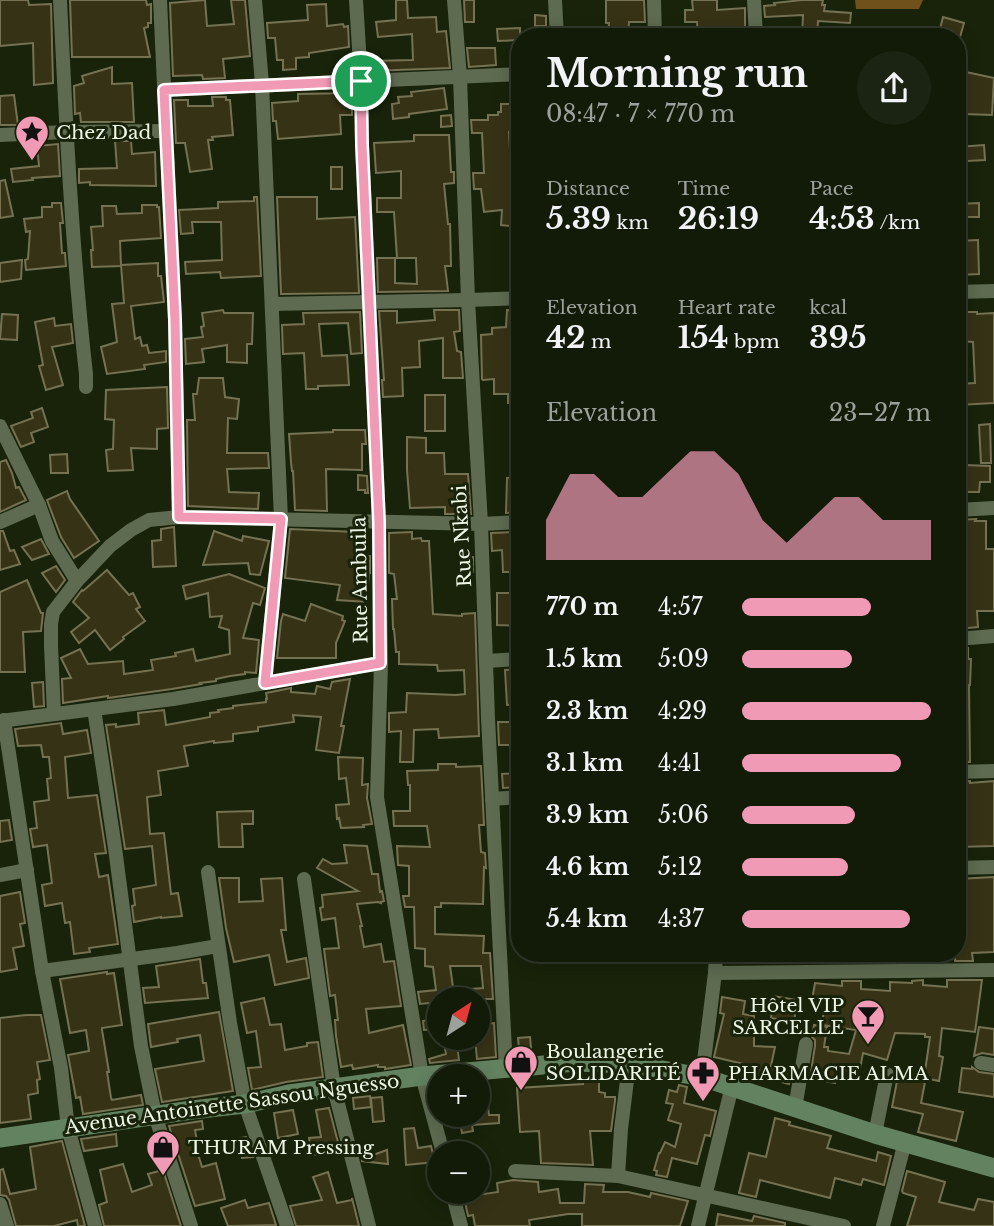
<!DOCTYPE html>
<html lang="en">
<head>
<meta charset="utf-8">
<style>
	:root { --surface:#121a08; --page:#1b2312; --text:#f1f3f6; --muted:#9ca19c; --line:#313829; --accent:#f09ab5 }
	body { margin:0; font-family:"Libre Baskerville",serif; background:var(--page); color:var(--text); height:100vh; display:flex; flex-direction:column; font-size:26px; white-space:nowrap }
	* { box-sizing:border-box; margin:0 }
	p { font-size:23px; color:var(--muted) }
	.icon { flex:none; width:38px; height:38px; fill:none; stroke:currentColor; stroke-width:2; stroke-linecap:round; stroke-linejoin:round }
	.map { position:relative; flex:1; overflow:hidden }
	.drawer { position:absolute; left:511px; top:28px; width:455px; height:934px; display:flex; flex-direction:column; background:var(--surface); border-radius:28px; box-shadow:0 4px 18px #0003,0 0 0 2px var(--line) }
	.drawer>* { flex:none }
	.needle { width:46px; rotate:36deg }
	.controls { position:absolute; left:427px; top:987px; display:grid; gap:14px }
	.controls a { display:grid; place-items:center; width:63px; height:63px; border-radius:50%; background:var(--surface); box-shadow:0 4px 18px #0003,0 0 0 2px var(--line); font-size:35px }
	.pin { position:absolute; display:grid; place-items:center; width:60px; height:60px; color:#fff; margin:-30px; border:4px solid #fff; border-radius:50%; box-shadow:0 2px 7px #0007 }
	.round { display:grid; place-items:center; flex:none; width:74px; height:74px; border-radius:37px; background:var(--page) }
	.head { display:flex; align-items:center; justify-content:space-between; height:119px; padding:0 35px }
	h1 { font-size:38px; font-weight:800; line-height:52px }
	.figures { display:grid; grid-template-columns:repeat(3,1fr); gap:10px; height:119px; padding:7px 35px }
	.figures div { display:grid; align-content:center }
	.figures b { font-size:30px; font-weight:800 }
	.figures small { font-size:19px; font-weight:400 }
	.figures p { font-size:19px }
	.chart { height:196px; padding:14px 35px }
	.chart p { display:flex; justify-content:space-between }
	.chart svg { width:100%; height:126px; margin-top:7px; fill:var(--accent); opacity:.7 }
	ul { padding:0 35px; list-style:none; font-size:23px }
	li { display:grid; grid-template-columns:112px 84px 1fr; align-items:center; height:52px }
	li i { height:18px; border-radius:9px; background:var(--accent) }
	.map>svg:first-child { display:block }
	.forest { fill:#70501b }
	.building { fill:#363216; stroke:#757253; stroke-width:2 }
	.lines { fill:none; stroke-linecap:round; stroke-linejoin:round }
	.street { stroke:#5e6b50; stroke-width:14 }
	.secondary { stroke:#638260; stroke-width:19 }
	.route-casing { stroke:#fff; stroke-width:14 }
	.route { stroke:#f09ab5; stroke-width:9 }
	.labels { text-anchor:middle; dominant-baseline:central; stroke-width:6; stroke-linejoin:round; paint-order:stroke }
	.poi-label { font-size:19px; fill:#edf5e5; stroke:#18230a; text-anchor:start }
	.street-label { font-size:19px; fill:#edf5e5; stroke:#18230a }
</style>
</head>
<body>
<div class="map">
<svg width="994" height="1226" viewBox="0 0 994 1226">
	<rect width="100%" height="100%" fill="#18230a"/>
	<!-- forest -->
	<path class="forest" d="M855 0H923L919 9H856Z"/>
	<!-- building -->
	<g class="building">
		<path d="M0 0H28L29 5 51 4 53 83 34 85 33 43 0 46Z"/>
		<path d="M70 0H146L147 5 151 4V23H148V27L144 28 150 57H72Z"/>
		<path d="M205 0 207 26 234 24 231 0H245L250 56 223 59 225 78 203 79 202 75 173 76 170 3Z"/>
		<path d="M396 0H407L408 18 436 17 437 32 446 31 450 68 370 71 369 61 413 60 412 34 378 37 376 22 396 20Z"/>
		<path d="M464 0H474V22H465Z"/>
		<path d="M606 0H644L645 22H629L628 37H608L609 23H606Z"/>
		<path d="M692 0H717V10L745 8V37H698L697 22H685V10H693Z"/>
		<path d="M802 0H823L822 5H825L824 11 851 13 850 23 818 21 817 37H802L803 15 765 17 764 6 775 5 774 3Z"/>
		<path d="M326 4 327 26 343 24 344 27 348 26 349 47 309 53V57L296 58V69L283 70V60H277L275 38H268L267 23 308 20 307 5Z"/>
		<path d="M535 15 546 16V26H535Z"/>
		<path d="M943 17 964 23 960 37H938Z"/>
		<path d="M520 28V40L498 41 497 29Z"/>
		<path d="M467 48H495L496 65 469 67Z"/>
		<path d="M112 67V84L132 83 134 122H81L80 113 75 114 74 86 84 83 82 76Z"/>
		<path d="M966 72 994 78 992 115 964 114Z"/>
		<path d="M444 88 447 109 409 114V117L393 119 392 104 399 103 398 97 412 96 411 92Z"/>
		<path d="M352 93V115H340L341 134 278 139 276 121H273L272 103 298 101V94Z"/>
		<path d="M14 95 18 125H0V96Z"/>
		<path d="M212 97H226V100H230L233 135 212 137 213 140H208L212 169 190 172 185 143H176L174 100H188V106H213Z"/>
		<path d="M501 104H520V126H511V132H509L511 170H520V227L501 225 502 210 484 212 481 189H474L473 173H484L482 133H472L471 120H488V115H498V112H501Z"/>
		<path d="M451 115 452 126 441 127V116Z"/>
		<path d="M414 135H449L451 172H454V183L444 184 448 224H450L451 266H445L448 291 378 292 377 258H395V283L417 284 416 258H397L394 212H377V198H401V171L376 173 374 143 414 141Z"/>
		<path d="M115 141H131L132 154 155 152 156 186 90 185V182L79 183V169L117 168Z"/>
		<path d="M58 144 60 176 32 178 33 180 13 182 11 169 39 166 37 146Z"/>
		<path d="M984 145 985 160 967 161V157H957V147Z"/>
		<rect x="331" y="167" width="11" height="22"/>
		<path d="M5 180 13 216 0 218V181Z"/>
		<path d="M254 197H257L261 276 221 278 220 272 186 274 185 262 222 260 221 222H192L193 233 181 234 179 210 218 208V202L254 201Z"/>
		<path d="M277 197H317V219L355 217 359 293 281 294Z"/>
		<path d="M52 203H61L63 223H60L62 253H65L66 266 26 270 25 260 28 259 30 231 26 232 24 219 42 217V207H52Z"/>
		<path d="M979 203V217H957V204Z"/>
		<path d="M142 205H157V207H159L161 238 120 241 121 266 92 267 91 250H93L91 227 103 226 102 206H116L117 214 142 213Z"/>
		<path d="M978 240 979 274 959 275 957 241Z"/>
		<path d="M22 260 21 279 0 282V263Z"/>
		<path d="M158 263V276H161L164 302 131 306 135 339 140 337 142 346 147 345 149 353 166 351V362L144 365 145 369 107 374 101 347 117 342 112 304 124 303 121 265Z"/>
		<path d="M223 310 224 313H253L252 344H247V363L227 362V345L202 349 204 362 186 364 185 339 203 337 201 327 204 326 202 313Z"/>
		<path d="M434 310H459L460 331 454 332 457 351 461 352 463 378H443V338L419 341 420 367 402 368 403 396 383 397 382 380H384L379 311H397V323L435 320Z"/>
		<path d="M507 310 520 311V403H508V394H494V379L483 380 482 379 481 335 492 334V328L506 327Z"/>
		<path d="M360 312 362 353 351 354 348 323 319 324 322 356 347 355 349 385 318 386V389H306L304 353 283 354 282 325 304 324 303 313Z"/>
		<path d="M957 312H977V314L994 313V403L959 405 958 384 975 383 973 342 957 341Z"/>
		<path d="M2 314 18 315 17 340 0 339Z"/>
		<path d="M54 318 55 326 71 324 73 343 52 347 63 385 46 390 39 366 43 365 35 322Z"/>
		<path d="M199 378H223L225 397 239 399 237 419 228 418 227 453H268L269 468 227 469 229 492 259 493 258 509 188 506 187 420H195L193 394H197Z"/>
		<path d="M167 387 168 428 157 429V449L131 448 133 470 108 471 106 450 113 449 114 420 105 419 106 390Z"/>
		<rect x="425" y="395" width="20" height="36"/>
		<path d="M42 408 48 427 31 433 34 442 21 447 11 426 33 418 31 412Z"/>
		<path d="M990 424 991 463H981L979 425Z"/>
		<path d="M333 430H365L366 444H362V470L326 469 327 511 295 510 293 471H292L291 462 289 434 333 432Z"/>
		<path d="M407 437 426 438V453H444L445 474H468L471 514H445V507L410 508 407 470Z"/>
		<path d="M67 454 68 473H51L50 455Z"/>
		<path d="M6 460 12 473 16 488 19 487 26 500 0 512V462Z"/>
		<path d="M964 465 990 466V482H980L979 492H963V490L957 489V468H964Z"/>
		<path d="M358 475 367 476 368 493H365V490H358Z"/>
		<path d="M520 477 519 512 506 513 507 478Z"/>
		<path d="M67 491 70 499 99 541 74 558 61 537 47 500Z"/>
		<path d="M976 519 975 521H986V549H994V611H977L978 627 957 629V520Z"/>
		<path d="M174 527 176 566 153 567 152 541 161 540V529Z"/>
		<path d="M290 529 356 532V556H370V573H369L367 602 337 600 340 585 285 578Z"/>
		<path d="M0 531H3L10 551 14 550 20 564 0 570Z"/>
		<path d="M214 531 242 541 243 536 269 541 260 575 250 574 248 563 203 565Z"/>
		<path d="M412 532V539L421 538 422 541H429L433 614 462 616V614L475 613 479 736 439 738 438 729 414 730 413 762H400L401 731 389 732V713L406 712 407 693 456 695 465 694 464 670 438 671 437 665 399 664V652H396L394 629H393L392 599H397L394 574 389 573V533Z"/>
		<path d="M519 532 520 572H503L502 550 492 551 491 533Z"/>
		<path d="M41 539 49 554 32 560 22 547Z"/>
		<path d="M473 557V572H461V558Z"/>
		<path d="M56 566 65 580 56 592 42 573Z"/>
		<path d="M107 570 129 595 133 593 140 607 136 609 145 621 123 637 124 639 110 650 95 630 79 643 71 632 89 618 73 602 82 590 83 591Z"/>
		<path d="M229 574 265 588 260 605 253 603 243 638 259 640 256 673 245 672V674L230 676 216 679V681L200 683 201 684 172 689 108 698V696L63 703 62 679 71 678 61 658 80 649 88 664 123 661 124 674 153 670 151 660 176 656 175 653 193 649 196 661 230 654 229 630 219 627 222 616 210 617 208 593 186 599 183 586Z"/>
		<path d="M27 580 41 613H43L41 631 23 632 25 672H0V592Z"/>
		<path d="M497 593H520V626L497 625Z"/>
		<path d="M311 604 343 616 342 620 345 621 336 643V658H277L281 621 283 614 305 621Z"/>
		<path d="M968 648V659H971L970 685H969L970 762H957V649Z"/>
		<path d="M520 669V704L507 705 505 670Z"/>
		<path d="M350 679 341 726H344L339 753 316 750 321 717 293 715 294 722 258 727V731L233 734V741L214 743V741L184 746 188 766 158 771 161 795 147 797 150 834 164 833 171 894 178 893 182 916 161 918V917L134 922 132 906 135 905 133 889 156 885 152 846 125 849 106 725 116 724V727L139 724 138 713 164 710 166 725 210 717V713L219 712 218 710 233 708V706L266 702V699H267L266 693 291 688V692L315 694 317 686 330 689 332 682Z"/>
		<path d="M43 682 44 706 34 707 32 683Z"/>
		<path d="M498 722H513V745H499Z"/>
		<path d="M61 723 63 734 87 730 91 753 65 757 68 798 97 795 106 853 95 854 99 877 108 875 118 944 89 948 90 952 74 954 70 922 65 923 62 903 45 906 42 885 52 883 47 845 33 847 30 829 37 828 34 802 49 800 47 779 51 778 49 757H43L41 745 18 746 15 729Z"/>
		<path d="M338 757 363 758 362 785 368 784 367 798 372 824 363 825 364 827 341 828 339 818 337 819 336 805 349 804 346 778 339 779Z"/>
		<path d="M438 764H456V767L481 766 484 825H479L481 852 485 853 486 868 484 867 483 904 441 903V907H435V934L484 936 483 953H490L493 999H472L471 989 483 988 481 966H450L453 987H450L451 999H439V1002L420 1004 418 992 436 990 433 967 425 966V949L415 948 414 907H405L403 896H409V866L398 865 397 846 430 847 427 826H394L393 811H410V785H408L407 771 438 770Z"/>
		<path d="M520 773V787L503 788 502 774Z"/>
		<path d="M970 781V783L994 781V846L957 847V835H967V810H957V782Z"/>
		<path d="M253 811V824H242L243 847H219L217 812Z"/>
		<path d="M9 820 12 840 0 842V821Z"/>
		<path d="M344 845 367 846 372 874H378L380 892 382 891 384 901 381 902V903L378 902 357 904 362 926H360L364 947 381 944 384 962 394 961 401 1006 366 1009 369 1033 403 1025 411 1065 385 1069V1067H378V1065L353 1069 352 1065 341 1067 336 1036 335 1020H338L335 995 330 996 324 949 339 948 335 918 322 920 320 908 323 907 322 895 358 891 317 868 323 859 332 864 347 863Z"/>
		<path d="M994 877V952L972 953 973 961H955V954H957V879Z"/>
		<path d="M219 878H239V902L263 901 261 879 282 878 286 930H281L287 962 306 958 309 978 275 985 269 955 234 962 226 928Z"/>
		<path d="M20 892 25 923 20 924 24 946 13 948 17 969 0 972V896Z"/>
		<path d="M726 954H748L746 963H725Z"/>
		<path d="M200 959 203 983H206L208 998 145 1003 143 988 159 987 156 966Z"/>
		<path d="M107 972V974L114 973 122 1025 102 1028V1030L109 1072H107L111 1098 112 1100 141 1095 143 1105 83 1114 80 1097 76 1098 68 1055 89 1051 86 1030 70 1033 60 979Z"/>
		<path d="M923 980V985L947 987V980H982L975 1032 942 1028 939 1056 943 1057 939 1081 924 1078 930 1037H925V1034L895 1033 887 1060 863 1053 860 1069 852 1067 851 1072 837 1070 835 1083 810 1078 815 1046V1040L812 1037 814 1025 827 1027 824 1047H828V1051L849 1054 856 1030 822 1025 825 1002 812 1000 815 983 842 986V981H861V989L890 991V982L912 983V981Z"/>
		<path d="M773 996 797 1000 794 1022 771 1018Z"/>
		<path d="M722 997 745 1001 743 1014 754 1016V1046L775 1047 771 1066 792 1071 789 1084 750 1074 752 1066 714 1057 724 1014 720 1013Z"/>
		<path d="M264 998 270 1025 281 1024 285 1050 307 1046V1043L318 1042 323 1077 286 1082 252 1090 248 1068 261 1067 256 1031 247 1033 241 1003Z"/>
		<path d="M219 1012 233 1091 162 1102 155 1069 204 1061 200 1035 177 1039 178 1042 151 1047 148 1024Z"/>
		<path d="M26 1015H41L50 1060 37 1062 40 1079 37 1080 38 1093 28 1095 31 1119 0 1123V1018Z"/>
		<path d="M439 1018V1029L424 1030 423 1021Z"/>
		<path d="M494 1023 496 1057 477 1059 475 1038H478V1025Z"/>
		<path d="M979 1027 994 1029V1055L982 1053 974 1056Z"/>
		<path d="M530 1037 531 1048 519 1049 518 1038Z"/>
		<path d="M443 1038H456L459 1060 430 1063 429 1059 446 1054Z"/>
		<path d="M972 1067 979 1072 994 1074V1097L959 1092 962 1068 972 1069Z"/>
		<path d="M898 1076 925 1082 921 1103 963 1112 956 1141 918 1132 923 1114 892 1107Z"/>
		<path d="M599 1081V1092L605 1093V1097H615V1101L611 1131H590L593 1165 541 1163 539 1131 520 1132 517 1088 583 1084V1082Z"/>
		<path d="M478 1084H485L489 1115H499V1123L472 1125 473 1131 462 1133 459 1115H478Z"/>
		<path d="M679 1085 687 1087 684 1103 716 1111 710 1136 705 1135 697 1164 672 1158 667 1177 656 1175 657 1171 654 1170 659 1153H660L665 1142 675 1147 681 1124 668 1120 673 1104 666 1103 669 1090 677 1092Z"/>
		<path d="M370 1096 371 1107 354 1109 353 1098Z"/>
		<path d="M382 1097 384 1121 373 1122 371 1098Z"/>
		<path d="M329 1108 340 1150 312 1155 309 1138 321 1137 316 1110Z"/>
		<path d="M293 1110 298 1134 278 1138 274 1113Z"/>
		<path d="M775 1118 790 1122 789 1125 831 1136 827 1148 876 1161 878 1152 891 1156 884 1185 863 1179 861 1185 835 1178 830 1198 760 1180 756 1197 739 1193 749 1153 766 1157Z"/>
		<path d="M202 1121 203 1129 195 1130 197 1141H194L202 1167 216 1163 225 1199 195 1206 169 1126Z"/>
		<path d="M414 1128 418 1148 431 1146 435 1162 406 1165 404 1129Z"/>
		<path d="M116 1134 117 1146 84 1151 81 1139Z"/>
		<path d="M246 1137 253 1157 242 1158 240 1138Z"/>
		<path d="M62 1141 85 1226H78L77 1220 54 1226H16L9 1200 6 1196 0 1195V1170L3 1169 10 1194 36 1189 30 1147Z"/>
		<path d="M387 1150 388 1164 362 1161V1159Z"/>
		<path d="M123 1164 132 1192 152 1185 148 1174 163 1170 181 1226H104L99 1205 107 1202 100 1170Z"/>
		<path d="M907 1171 945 1182 939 1202 974 1210 978 1199 994 1202V1226H907L916 1197 903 1193 902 1191Z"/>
		<path d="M328 1172 337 1203 352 1200V1198L359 1226H296L290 1206 322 1200 313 1177Z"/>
		<path d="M513 1180 538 1182 539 1192 558 1189 560 1203H584L585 1184 604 1185 603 1192H628L650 1197 651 1193 688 1201 680 1226H582V1214H568L529 1220 530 1226H475L473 1215 468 1216 464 1197 498 1192 497 1183Z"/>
		<path d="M245 1200 248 1208 269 1203 276 1225 228 1226 221 1208Z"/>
		<path d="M718 1214 752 1221 754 1216 785 1223V1226H716Z"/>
	</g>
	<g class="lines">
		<!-- street -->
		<g class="street">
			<path d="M60 0C66 125 72 250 86 374V387"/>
			<path d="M160 0 175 320 179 517"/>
			<path d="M255 0 262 84 281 519 265 683"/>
			<path d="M356 0 361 81 362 145 379 522 381 663 377 797 422 1076 443 1153"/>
			<path d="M454 0 460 77 468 300 481 524 488 718 506 1070"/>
			<path d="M555 0 557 37"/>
			<path d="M654 0 655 37"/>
			<path d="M754 0 756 37"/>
			<path d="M164 90 520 74"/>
			<path d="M0 135 66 132 165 131"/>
			<path d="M957 292 994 291"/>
			<path d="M272 304 468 300 520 298"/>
			<path d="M0 426 39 505 52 541 77 581"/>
			<path d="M957 510 994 508"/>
			<path d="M0 522 39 505"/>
			<path d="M957 639 994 636"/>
			<path d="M487 661 520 659"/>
			<path d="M94 709 115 848 141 1046 155 1115 191 1226"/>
			<path d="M54 714 51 646V624L53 612 77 581 110 546 131 530 149 520 179 517 481 524 520 522"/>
			<path d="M4 720 42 971 61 1068 68 1128 95 1226"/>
			<path d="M0 721 173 699 381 663"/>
			<path d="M957 772 994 771"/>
			<path d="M492 799 520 797"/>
			<path d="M957 868 994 867"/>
			<path d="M208 872 230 1023 245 1104 287 1226"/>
			<path d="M0 875 27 870"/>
			<path d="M304 879 334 1088 369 1226"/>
			<path d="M42 971 177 953 218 946"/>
			<path d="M715 973 994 970"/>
			<path d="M981 1063 994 1065"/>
			<path d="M702 1077 715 973 716 954"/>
			<path d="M795 1108 806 1044"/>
			<path d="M875 1134 887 1074"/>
			<path d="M515 1171 618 1176 844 1226"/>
			<path d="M618 1176 621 1129 629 1064"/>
			<path d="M452 1192 461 1226"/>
			<path d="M0 1204 7 1226"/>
			<path d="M698 1226 732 1086"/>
			<path d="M883 1226 905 1142"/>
		</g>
		<!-- secondary -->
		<path class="secondary" d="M0 1138 192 1110 245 1104 289 1094 422 1076 576 1062 629 1064 702 1077 875 1134 994 1168"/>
	</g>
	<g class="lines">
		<!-- route casing -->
		<g class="route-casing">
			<path id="route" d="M361 81 362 145 379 522 380 663 265 683 281 519 179 517 175 320 164 90Z"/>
		</g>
		<!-- route -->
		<use href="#route" class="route"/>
	</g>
	<!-- icons -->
	<defs>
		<g id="sight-pin" transform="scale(1.75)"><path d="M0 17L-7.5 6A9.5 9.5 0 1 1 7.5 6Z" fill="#f09ab5" stroke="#18230a"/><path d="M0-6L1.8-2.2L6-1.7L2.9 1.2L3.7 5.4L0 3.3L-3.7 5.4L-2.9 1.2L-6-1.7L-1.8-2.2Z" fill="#111"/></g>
		<g id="bar-pin" transform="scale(1.75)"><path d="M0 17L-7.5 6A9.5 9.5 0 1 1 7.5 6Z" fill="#f09ab5" stroke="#18230a"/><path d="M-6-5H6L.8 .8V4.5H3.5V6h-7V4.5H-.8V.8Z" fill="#111"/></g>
		<g id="shop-pin" transform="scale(1.75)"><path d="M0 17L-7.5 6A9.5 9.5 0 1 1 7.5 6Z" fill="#f09ab5" stroke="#18230a"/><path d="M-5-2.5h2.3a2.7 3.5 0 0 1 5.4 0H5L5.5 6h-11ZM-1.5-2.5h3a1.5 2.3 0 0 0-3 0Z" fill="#111"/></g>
		<g id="pharmacy-pin" transform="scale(1.75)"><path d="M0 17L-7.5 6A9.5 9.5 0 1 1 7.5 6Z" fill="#f09ab5" stroke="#18230a"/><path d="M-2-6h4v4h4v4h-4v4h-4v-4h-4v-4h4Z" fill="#111"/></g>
	</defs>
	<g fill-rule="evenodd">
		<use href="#sight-pin" x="32" y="132"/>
		<use href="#bar-pin" x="868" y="1016"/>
		<use href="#shop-pin" x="521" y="1062"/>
		<use href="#pharmacy-pin" x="703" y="1073"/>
		<use href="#shop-pin" x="163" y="1147"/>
	</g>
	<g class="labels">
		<!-- poi labels -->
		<g class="poi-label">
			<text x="56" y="132">Chez Dad</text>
			<text x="844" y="1005" text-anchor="end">Hôtel VIP<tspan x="844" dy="22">SARCELLE</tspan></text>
			<text x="546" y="1051">Boulangerie<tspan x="546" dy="22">SOLIDARITÉ</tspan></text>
			<text x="728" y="1073">PHARMACIE ALMA</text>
			<text x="188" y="1147">THURAM Pressing</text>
		</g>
		<!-- street labels -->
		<g class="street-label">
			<text transform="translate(462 536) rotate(-93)">Rue Nkabi</text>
			<text transform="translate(360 580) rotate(-91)">Rue Ambuila</text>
			<text transform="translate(232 1104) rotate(-8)">Avenue Antoinette Sassou Nguesso</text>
		</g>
	</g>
</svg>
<div class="controls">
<a><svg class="needle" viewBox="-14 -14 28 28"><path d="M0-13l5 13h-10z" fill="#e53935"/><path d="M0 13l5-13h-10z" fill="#9ca19c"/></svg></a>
<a>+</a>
<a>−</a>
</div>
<div class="pin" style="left:361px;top:81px;background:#1e9e55"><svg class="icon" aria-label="arrive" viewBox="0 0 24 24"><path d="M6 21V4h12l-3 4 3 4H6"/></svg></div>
<section class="drawer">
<div class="head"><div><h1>Morning run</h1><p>08:47 · 7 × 770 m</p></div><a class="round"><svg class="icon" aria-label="share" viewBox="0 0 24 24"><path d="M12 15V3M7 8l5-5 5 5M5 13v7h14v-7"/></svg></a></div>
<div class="figures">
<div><p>Distance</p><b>5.39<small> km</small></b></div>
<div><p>Time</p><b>26:19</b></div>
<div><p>Pace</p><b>4:53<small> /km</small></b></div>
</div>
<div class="figures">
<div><p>Elevation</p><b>42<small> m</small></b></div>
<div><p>Heart rate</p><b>154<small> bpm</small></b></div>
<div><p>kcal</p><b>395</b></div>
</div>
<div class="chart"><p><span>Elevation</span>23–27 m</p>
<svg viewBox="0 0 160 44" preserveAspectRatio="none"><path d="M0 44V30L10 14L20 14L30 22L40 22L50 14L60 6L70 6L80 14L90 30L100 38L110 30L120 22L130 22L140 30L150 30L160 30V44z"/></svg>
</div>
<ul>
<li><b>770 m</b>4:57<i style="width:68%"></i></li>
<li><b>1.5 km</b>5:09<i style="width:58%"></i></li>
<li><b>2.3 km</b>4:29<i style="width:100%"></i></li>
<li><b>3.1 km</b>4:41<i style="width:84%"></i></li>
<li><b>3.9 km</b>5:06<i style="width:60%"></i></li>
<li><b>4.6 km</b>5:12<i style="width:56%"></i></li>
<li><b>5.4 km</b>4:37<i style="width:89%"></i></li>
</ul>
</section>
</div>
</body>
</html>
